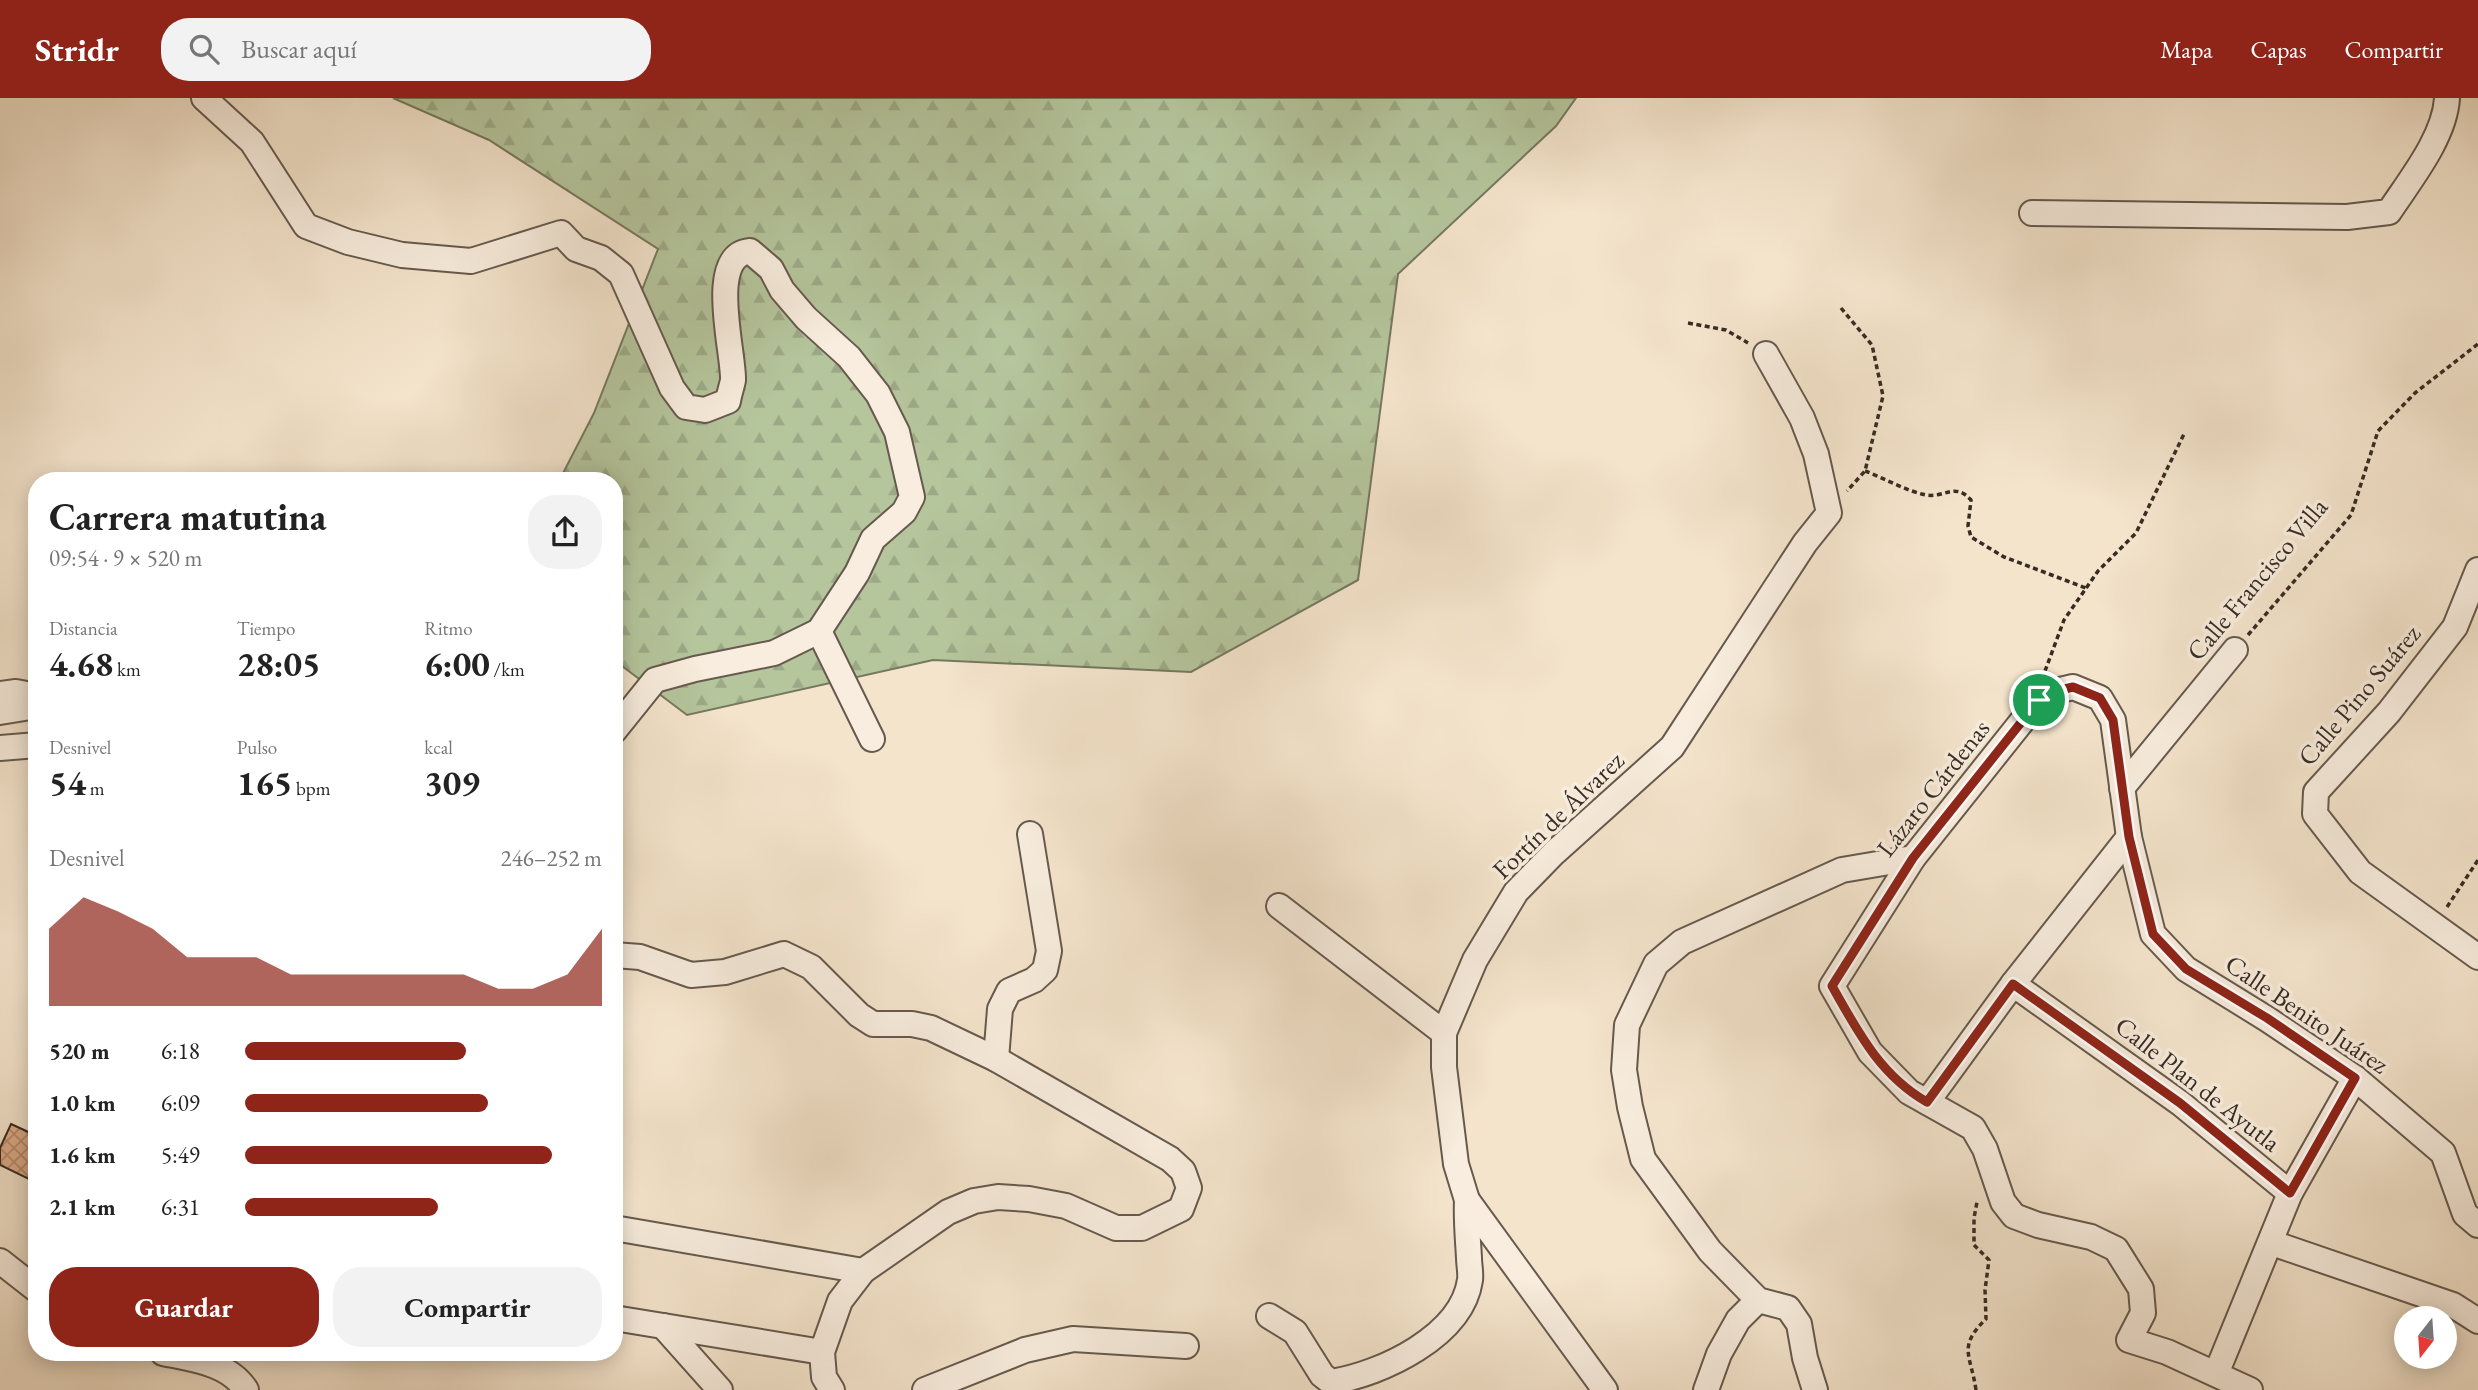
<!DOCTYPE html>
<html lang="es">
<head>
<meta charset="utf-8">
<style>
	:root { --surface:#fff; --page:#f2f2f2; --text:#222; --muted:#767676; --accent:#8f2418 }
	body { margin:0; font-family:"EB Garamond",serif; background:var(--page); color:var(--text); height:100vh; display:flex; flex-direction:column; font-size:26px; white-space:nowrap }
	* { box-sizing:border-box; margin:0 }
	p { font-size:23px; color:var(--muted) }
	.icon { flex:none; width:38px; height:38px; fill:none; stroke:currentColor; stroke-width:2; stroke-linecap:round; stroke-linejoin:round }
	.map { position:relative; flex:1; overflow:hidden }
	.side { position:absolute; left:28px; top:374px; width:595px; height:889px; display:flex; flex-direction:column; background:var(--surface); border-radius:28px; box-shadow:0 4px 18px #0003 }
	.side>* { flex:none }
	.needle { width:46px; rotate:197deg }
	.fabs { position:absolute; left:2394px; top:1208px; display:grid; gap:14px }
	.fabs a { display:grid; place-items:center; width:63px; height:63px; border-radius:50%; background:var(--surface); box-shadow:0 4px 18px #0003; font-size:35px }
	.pin { position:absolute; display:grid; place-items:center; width:60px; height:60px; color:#fff; margin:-30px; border:4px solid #fff; border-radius:50%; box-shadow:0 2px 7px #0007 }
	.round { display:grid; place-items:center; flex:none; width:74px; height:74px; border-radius:28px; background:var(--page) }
	.overview { display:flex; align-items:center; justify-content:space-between; height:119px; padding:0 21px }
	h1 { font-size:38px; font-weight:700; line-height:52px }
	.figures { display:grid; grid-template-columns:repeat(3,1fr); gap:10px; height:119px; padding:7px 21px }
	.figures div { display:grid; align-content:center }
	.figures b { font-size:35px; font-weight:700 }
	.figures small { font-size:19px; font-weight:400 }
	.figures p { font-size:19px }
	.chart { height:196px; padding:14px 21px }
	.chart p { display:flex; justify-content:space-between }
	.chart svg { width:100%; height:126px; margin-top:7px; fill:var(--accent); opacity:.7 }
	.cta { display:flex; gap:14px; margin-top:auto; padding:14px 21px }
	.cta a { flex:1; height:80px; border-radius:28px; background:var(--accent); color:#fff; font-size:28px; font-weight:700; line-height:80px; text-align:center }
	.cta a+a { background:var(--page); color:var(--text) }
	ul { padding:0 21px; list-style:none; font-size:23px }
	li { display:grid; grid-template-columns:112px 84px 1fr; align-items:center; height:52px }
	li i { height:18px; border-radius:9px; background:var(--accent) }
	header { display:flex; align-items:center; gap:42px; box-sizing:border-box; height:98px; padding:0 35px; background:var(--accent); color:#fff }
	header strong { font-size:33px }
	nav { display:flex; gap:38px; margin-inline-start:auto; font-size:24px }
	.search { width:490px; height:63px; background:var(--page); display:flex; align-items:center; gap:18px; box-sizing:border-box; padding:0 24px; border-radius:28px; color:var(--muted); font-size:26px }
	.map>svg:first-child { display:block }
	.forest { fill:url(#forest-firs); stroke:#767860; stroke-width:2 }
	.building { fill:url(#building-cross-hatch); stroke:#372c24; stroke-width:2 }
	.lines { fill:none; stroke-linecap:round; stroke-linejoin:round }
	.street-casing { stroke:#665a4e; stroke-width:28 }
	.path { stroke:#372c24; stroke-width:3.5; stroke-dasharray:5 3.5; stroke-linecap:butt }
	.street { stroke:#f8edde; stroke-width:24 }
	.route-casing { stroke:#fff; stroke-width:14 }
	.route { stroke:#8f2418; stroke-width:9 }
	.labels { text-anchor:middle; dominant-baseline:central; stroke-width:7; stroke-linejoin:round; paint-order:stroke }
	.street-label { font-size:26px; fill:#372c24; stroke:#f8edde }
</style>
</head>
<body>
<header>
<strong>Stridr</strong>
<div class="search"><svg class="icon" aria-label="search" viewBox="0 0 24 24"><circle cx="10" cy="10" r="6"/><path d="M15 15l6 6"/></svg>Buscar aquí</div>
<nav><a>Mapa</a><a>Capas</a><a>Compartir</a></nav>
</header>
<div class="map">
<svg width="2478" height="1292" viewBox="0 0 2478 1292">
	<defs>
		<pattern id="forest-firs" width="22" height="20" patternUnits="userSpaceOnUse" patternTransform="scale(1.75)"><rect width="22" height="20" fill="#b5c59c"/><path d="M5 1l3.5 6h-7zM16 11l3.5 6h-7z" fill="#9ca986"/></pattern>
		<pattern id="building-cross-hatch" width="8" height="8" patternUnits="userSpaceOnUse" patternTransform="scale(1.75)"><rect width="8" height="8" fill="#dfad89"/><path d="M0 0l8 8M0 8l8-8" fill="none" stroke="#b68d70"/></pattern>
	</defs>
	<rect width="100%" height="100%" fill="#f4e4cc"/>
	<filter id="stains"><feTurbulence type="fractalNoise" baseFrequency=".00286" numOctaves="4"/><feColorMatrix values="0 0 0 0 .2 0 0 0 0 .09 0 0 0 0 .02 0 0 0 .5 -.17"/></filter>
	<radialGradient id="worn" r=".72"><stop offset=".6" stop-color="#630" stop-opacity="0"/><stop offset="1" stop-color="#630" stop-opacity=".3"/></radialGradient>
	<!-- forest -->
	<path class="forest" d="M393 0H1576L1556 28 1398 176 1358 482 1191 574 933 562 687 617 614 562V383H559L594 315 658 151 489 42Z"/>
	<!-- building -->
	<path class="building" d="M11 1026 37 1038V1085L0 1067V1050Z"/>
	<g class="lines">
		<!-- street casing -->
		<g class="street-casing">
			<g id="street">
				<path d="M204 0 252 44 306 128 348 144 402 157 471 163 561 135 576 151 601 160 621 176 672 290 686 309 705 312 728 303C729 296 732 288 733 282 734 254 706 157 750 153L771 171 782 192 806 220 849 259 878 296 897 334 912 399 904 414 873 441 857 475 819 533 774 555 695 571 655 582 614 633"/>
				<path d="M2032 115 2347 119 2389 114C2410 82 2445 39 2447 0"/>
				<path d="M2478 472 2455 529 2389 614 2316 694 2315 716 2360 774 2478 859"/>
				<path d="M819 533 872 641"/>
				<path d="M0 596 16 594 37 598"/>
				<path d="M0 614 37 608"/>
				<path d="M0 650 37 647"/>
				<path d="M2122 690 2235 552"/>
				<path d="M1279 808 1444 935"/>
				<path d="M614 857 640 859 691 877 725 874 784 856 811 869 859 917 873 926H912L931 930 996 961 1170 1061 1183 1073 1189 1090 1181 1111 1142 1130H1116L1066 1108 1029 1101 998 1099 974 1103 948 1114 863 1173 840 1203 822 1254 824 1279 832 1292"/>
				<path d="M2013 886 2180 1005 2290 1095"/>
				<path d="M996 961 1000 911 1009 893 1034 882 1045 872 1049 853 1030 736"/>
				<path d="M1927 1004 2013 886 2129 739"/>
				<path d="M614 1130 863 1173"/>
				<path d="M2272 1145 2453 1207 2478 1223"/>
				<path d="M0 1163 37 1192"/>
				<path d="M1269 1218 1295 1234 1322 1277 1331 1284C1382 1276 1462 1238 1470 1182 1471 1175 1469 1167 1469 1160 1468 1141 1466 1122 1467 1102"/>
				<path d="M614 1220 822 1254"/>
				<path d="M663 1228 720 1292"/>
				<path d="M163 1255C192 1261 229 1265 246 1292"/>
				<path d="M2216 1276 2290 1095 2355 980"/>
				<path d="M925 1292 1025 1252 1073 1241 1186 1248"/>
				<path d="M1605 1292 1467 1102 1456 1066 1444 969V935L1475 862 1516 794 1554 755 1672 649 1805 445 1829 415 1816 356 1802 320 1766 256"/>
				<path d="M1706 1292 1719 1256 1738 1222 1758 1202"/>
				<path d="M1815 1292 1805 1260 1799 1226 1788 1210 1758 1202 1710 1153 1643 1061 1630 1009 1624 972 1627 927 1656 866 1682 844 1842 772 1913 760"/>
				<path d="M2250 1292 2167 1254 2129 1242 2143 1215 2141 1191 2116 1151 2091 1139 2038 1127 2014 1118 2003 1104 1985 1051 1973 1030 1909 994 1870 954 1832 888 1913 760 2039 602 2056 593 2073 589 2100 600 2113 622 2129 739 2153 836 2186 871 2267 921 2355 980 2443 1055 2465 1116 2478 1127"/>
			</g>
		</g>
		<!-- path -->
		<g class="path">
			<path d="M1841 210 1872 247 1883 298 1865 373 1847 393"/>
			<path d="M1688 225 1726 232 1748 245"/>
			<path d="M1865 373C1884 380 1906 393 1926 397 1945 400 1955 384 1971 402L1968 428 1971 439 2004 459 2086 490"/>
			<path d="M2248 537 2351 417 2378 333 2415 295 2478 246"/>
			<path d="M2045 573 2064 522 2098 473 2136 435 2184 336"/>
			<path d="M2447 809 2478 762"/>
			<path d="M1976 1292C1971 1257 1957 1249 1986 1221L1985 1192 1989 1162 1974 1147V1120L1977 1104"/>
		</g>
		<!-- street -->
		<use href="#street" class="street"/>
	</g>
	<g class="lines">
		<!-- route casing -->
		<g class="route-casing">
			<path id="route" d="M2073 589 2100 600 2113 622 2129 739 2153 836 2186 871 2267 920 2355 980 2290 1095 2180 1005 2013 886 1927 1004C1880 977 1858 934 1832 888L1913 760 2039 602 2056 593Z"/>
		</g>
		<!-- route -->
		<use href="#route" class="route"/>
	</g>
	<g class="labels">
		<!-- street labels -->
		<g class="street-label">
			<text transform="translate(2257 481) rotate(-50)">Calle Francisco Villa</text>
			<text transform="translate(2359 597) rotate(-50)">Calle Pino Suárez</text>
			<text transform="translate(1933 690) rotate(-52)">Lázaro Cárdenas</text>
			<text transform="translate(1558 717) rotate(-44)">Fortín de Álvarez</text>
			<text transform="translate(2307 916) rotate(34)">Calle Benito Juárez</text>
			<text transform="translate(2198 986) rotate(38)">Calle Plan de Ayutla</text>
		</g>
	</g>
	<rect width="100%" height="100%" filter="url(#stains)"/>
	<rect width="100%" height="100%" fill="url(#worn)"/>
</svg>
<div class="fabs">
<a><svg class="needle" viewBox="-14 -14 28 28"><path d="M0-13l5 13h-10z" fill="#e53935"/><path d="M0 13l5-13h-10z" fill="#767676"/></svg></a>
</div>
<div class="pin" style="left:2039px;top:602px;background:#1e9e55"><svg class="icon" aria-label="arrive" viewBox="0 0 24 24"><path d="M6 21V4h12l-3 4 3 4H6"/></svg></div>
<section class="side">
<div class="overview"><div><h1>Carrera matutina</h1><p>09:54 · 9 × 520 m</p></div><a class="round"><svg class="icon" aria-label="share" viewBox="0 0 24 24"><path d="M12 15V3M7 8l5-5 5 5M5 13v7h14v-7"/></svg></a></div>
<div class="figures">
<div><p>Distancia</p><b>4.68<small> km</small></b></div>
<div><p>Tiempo</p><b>28:05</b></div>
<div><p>Ritmo</p><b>6:00<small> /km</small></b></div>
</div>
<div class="figures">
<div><p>Desnivel</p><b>54<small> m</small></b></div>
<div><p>Pulso</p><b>165<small> bpm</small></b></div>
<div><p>kcal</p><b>309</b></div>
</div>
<div class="chart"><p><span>Desnivel</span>246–252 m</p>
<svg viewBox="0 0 160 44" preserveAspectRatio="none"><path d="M0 44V17L10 6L20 11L30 17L40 27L50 27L60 27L70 33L80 33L90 33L100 33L110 33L120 33L130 38L140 38L150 33L160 17V44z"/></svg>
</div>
<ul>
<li><b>520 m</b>6:18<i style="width:62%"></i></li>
<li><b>1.0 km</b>6:09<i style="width:68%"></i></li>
<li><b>1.6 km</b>5:49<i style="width:86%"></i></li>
<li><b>2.1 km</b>6:31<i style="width:54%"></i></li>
</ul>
<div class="cta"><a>Guardar</a><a>Compartir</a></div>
</section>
</div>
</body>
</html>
